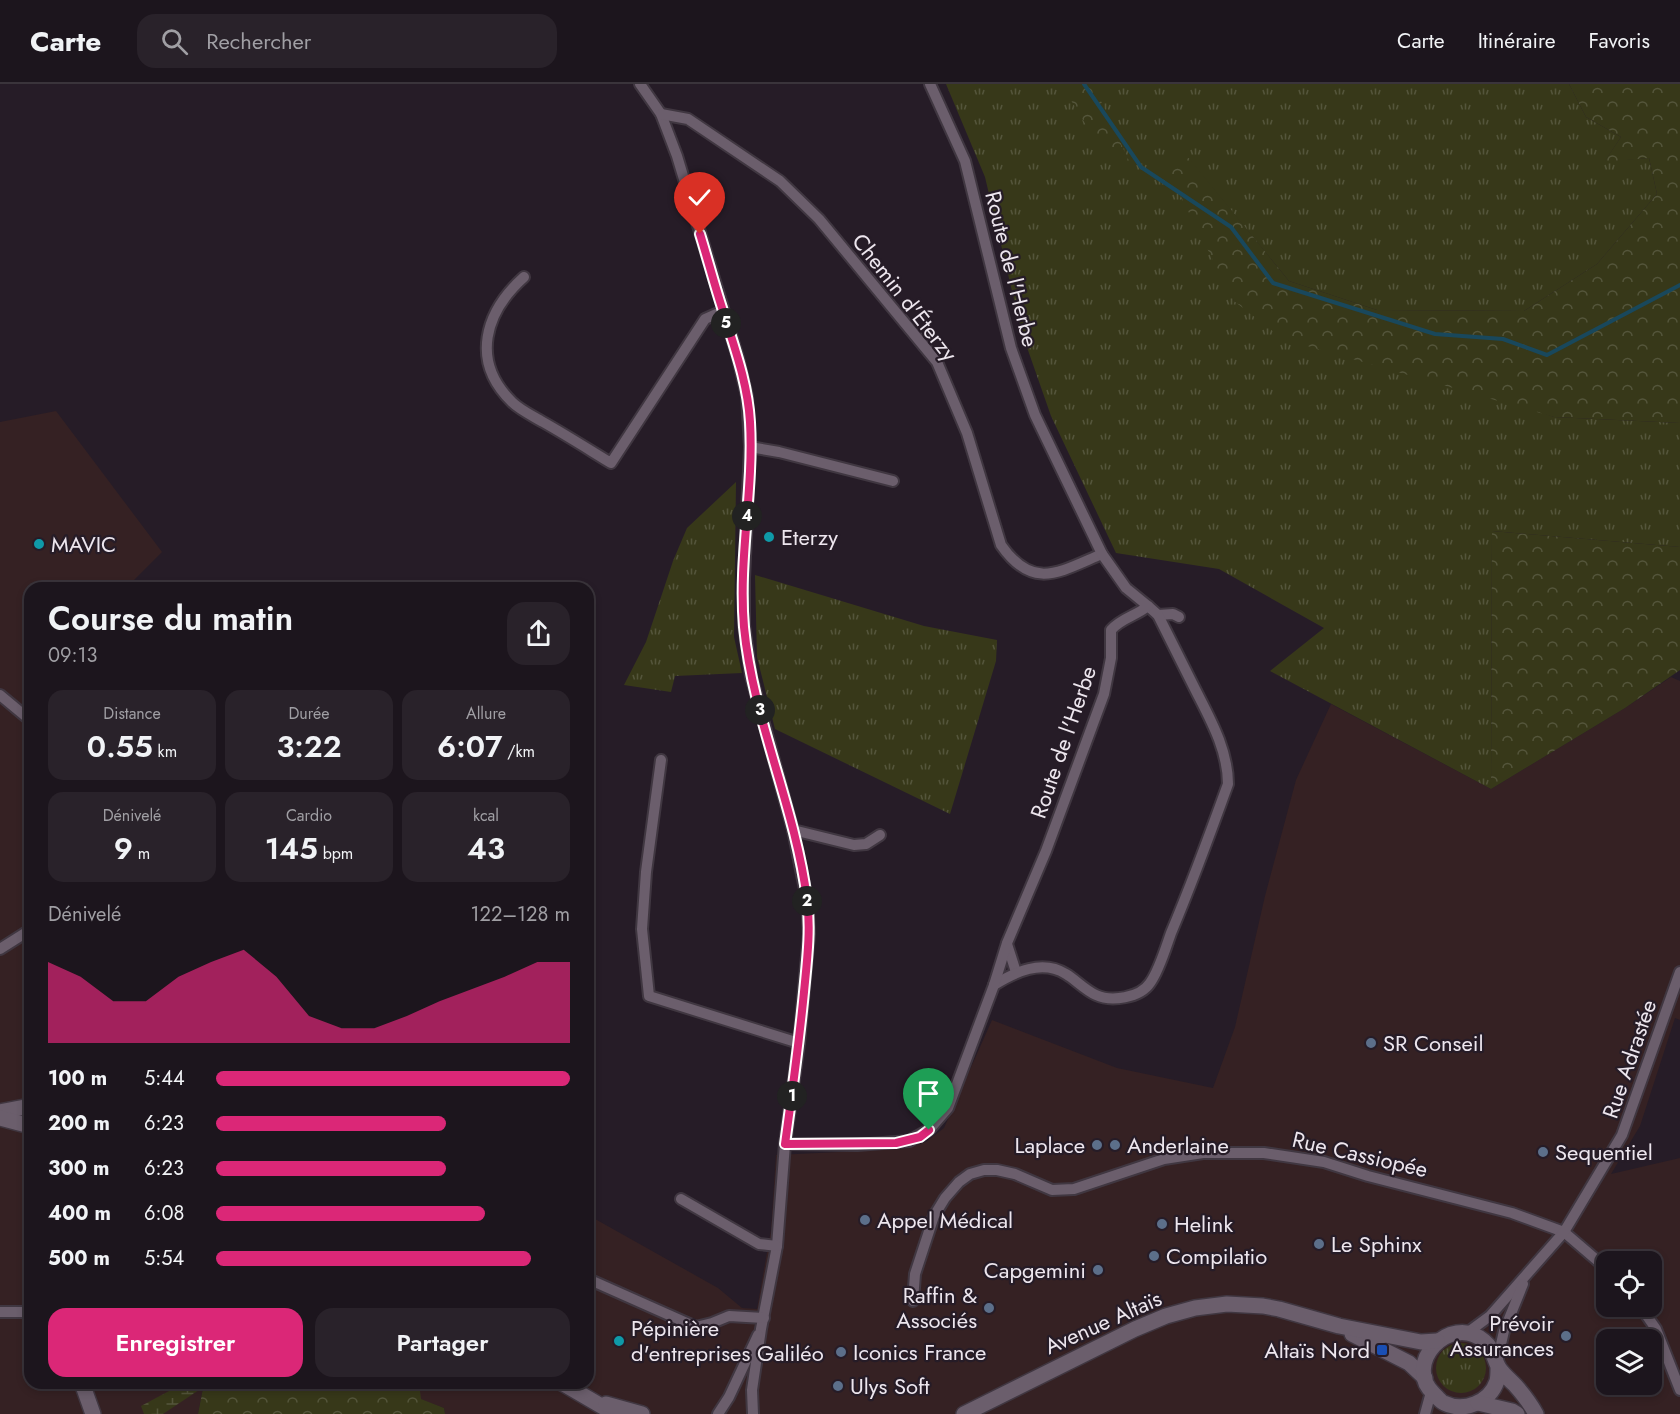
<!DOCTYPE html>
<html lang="fr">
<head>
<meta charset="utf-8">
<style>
	:root { --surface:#1c151d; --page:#29222a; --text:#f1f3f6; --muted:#a09fa4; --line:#3a343b; --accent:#db2777 }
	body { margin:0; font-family:Jost,sans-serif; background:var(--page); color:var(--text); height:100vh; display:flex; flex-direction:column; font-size:22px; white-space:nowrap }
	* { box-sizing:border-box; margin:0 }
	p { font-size:20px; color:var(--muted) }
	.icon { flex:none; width:33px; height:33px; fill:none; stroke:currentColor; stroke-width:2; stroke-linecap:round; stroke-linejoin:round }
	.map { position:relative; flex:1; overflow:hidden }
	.details { position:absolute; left:24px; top:498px; width:570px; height:807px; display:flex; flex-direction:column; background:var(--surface); border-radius:18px; box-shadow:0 3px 9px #0003,0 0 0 2px var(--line) }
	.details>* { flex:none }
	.buttons { position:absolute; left:1596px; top:1167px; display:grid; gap:12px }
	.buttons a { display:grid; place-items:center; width:66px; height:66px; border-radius:12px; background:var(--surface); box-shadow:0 3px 9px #0003,0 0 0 2px var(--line); font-size:30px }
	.pin { position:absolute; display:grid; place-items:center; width:51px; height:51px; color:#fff; margin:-62px -26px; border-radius:50% 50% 50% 0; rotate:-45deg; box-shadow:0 0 6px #0007 }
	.pin .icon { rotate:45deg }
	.km { position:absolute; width:30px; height:30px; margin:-15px; border-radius:50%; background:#222; color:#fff; font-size:16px; line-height:30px; text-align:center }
	.round { display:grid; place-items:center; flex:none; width:63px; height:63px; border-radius:18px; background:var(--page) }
	.head { display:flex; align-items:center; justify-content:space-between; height:102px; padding:0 24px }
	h1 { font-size:33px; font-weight:600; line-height:45px }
	.metrics { display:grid; grid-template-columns:repeat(3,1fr); gap:9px; height:102px; padding:6px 24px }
	.metrics div { display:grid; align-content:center; border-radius:15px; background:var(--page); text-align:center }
	.metrics b { font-size:30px; font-weight:600 }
	.metrics small { font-size:16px; font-weight:400 }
	.metrics p { font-size:16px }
	.chart { height:168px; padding:12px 24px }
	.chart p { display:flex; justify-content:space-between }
	.chart svg { width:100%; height:108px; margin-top:6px; fill:var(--accent); opacity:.7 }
	.primary-button { display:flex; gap:12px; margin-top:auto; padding:12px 24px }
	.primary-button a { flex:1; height:69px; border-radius:18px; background:var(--accent); color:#fff; font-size:24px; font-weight:600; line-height:69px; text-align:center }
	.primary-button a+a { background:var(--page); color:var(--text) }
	ul { padding:0 24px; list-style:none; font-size:20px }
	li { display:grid; grid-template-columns:96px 72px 1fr; align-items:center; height:45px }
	li i { height:15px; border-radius:8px; background:var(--accent) }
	header { display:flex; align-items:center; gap:36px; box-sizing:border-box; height:84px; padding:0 30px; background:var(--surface); border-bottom:2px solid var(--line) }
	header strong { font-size:28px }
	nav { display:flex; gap:33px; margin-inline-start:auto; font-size:21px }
	.search { width:420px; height:54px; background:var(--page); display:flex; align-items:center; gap:15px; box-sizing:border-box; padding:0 21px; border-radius:18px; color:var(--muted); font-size:22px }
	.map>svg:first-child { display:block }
	.commercial { fill:#352123; fill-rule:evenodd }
	.grass { fill:url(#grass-tufts) }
	.forest { fill:url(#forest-crowns) }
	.wetland { fill:url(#wetland-marsh) }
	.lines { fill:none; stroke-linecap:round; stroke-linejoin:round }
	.stream { stroke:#19485c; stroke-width:4 }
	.street-casing { stroke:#403741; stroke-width:14 }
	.secondary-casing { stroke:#403741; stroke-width:18 }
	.street { stroke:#6b5e6c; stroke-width:10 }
	.secondary { stroke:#6b5e6c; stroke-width:15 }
	.route-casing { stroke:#fff; stroke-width:12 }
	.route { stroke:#db2777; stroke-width:8 }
	.culture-dot { fill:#0f9aa8; stroke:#261c27; stroke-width:2 }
	.service-dot { fill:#5c6f8a; stroke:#261c27; stroke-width:2 }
	.transit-dot { fill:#1a4fb4; stroke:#261c27; stroke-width:2 }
	.labels { text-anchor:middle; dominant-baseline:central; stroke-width:4.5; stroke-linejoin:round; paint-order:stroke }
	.street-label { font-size:22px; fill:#ede6ee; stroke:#261c27 }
	.poi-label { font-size:22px; fill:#ede6ee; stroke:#261c27; text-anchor:start }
</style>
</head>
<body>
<header>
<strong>Carte</strong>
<div class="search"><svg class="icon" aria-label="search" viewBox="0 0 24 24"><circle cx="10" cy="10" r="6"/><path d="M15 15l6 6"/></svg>Rechercher</div>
<nav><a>Carte</a><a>Itinéraire</a><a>Favoris</a></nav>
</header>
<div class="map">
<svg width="1680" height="1330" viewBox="0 0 1680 1330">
	<defs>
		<pattern id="grass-tufts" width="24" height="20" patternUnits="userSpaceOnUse" patternTransform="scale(1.5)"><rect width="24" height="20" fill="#373819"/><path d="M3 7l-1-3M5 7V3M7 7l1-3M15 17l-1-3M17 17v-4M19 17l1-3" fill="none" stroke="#54553b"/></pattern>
		<pattern id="forest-crowns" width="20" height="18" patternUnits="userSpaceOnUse" patternTransform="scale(1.5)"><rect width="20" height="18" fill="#373819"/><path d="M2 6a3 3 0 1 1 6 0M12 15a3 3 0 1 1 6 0" fill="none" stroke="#54553b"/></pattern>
		<pattern id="wetland-marsh" width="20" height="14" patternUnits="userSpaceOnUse" patternTransform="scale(1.5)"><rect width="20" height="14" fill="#373819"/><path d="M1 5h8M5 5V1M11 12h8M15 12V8" fill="none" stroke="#54553b"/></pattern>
	</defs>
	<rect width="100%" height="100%" fill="#261c27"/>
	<!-- commercial -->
	<g class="commercial">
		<path d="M56 327 162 468 126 504H30V602L23 609 30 615V1299H204L198 1330H0V338Z"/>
		<path d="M1671 593 1680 597V936L1675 934 1640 1042 1611 1090 1680 1074V1330H445L444 1324 420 1315 419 1299H588V1131L718 1204 742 1224 757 1225 771 1146 776 1071 903 1065 926 1058 944 1044 992 936 1117 984 1213 1004 1235 943 1265 812 1296 696 1331 620 1491 705 1625 624ZM1606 1178H1652V1222H1606ZM1606 1256H1652V1300H1606Z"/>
	</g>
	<!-- grass -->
	<g class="grass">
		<path d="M946 0H1569L1586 33 1621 53 1605 77 1649 74 1657 110 1597 180 1524 227 1377 226 1289 197 1189 75 1234 217 1554 333 1680 339V463L1492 447 1491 705 1270 587 1324 544 1219 485 1116 469 1051 332 1022 249 985 93Z"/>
		<path d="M736 398 734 553 742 589 675 592 671 608 624 601 646 558 673 477 687 444Z"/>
		<path d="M755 491 924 542 997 556 996 577 950 730 775 645 757 573Z"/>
		<circle cx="1461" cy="1284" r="25"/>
	</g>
	<!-- forest -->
	<g class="forest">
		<path d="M1061 0H1093L1137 94 1094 54Z"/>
		<path d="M1569 0H1680V339L1554 333 1283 255 1234 217 1164 80 1189 74 1289 197 1377 226 1524 227 1597 180 1657 110 1649 74 1604 78 1621 53 1586 33Z"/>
		<path d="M1492 447 1680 463V586L1625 624 1491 705Z"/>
		<path d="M204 1299H419L421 1315 444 1324 445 1330H198Z"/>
	</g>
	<!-- wetland -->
	<path class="wetland" d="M184 1299H204L202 1304 163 1330H144L141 1322Z"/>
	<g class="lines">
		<!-- stream -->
		<path class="stream" d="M1084 0 1141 83 1231 143 1273 199 1435 250 1503 255 1547 271 1680 201"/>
		<!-- street casing -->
		<g class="street-casing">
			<g id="street">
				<path d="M640 0 661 30 677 72 738 274 747 312 750 363 744 495V541L751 592 793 746 807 815 809 850 799 959 785 1060 777 1162 761 1245 752 1306 753 1330"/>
				<path d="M661 30 688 35 780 97 819 135 937 278 967 349 1001 461C1033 507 1059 488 1102 470"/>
				<path d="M524 193C485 228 470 277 512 318 520 326 533 332 543 338 566 351 588 365 611 379L705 235 723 227"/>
				<path d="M750 363 779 368 893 397"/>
				<path d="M1158 531 1173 530 1179 533"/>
				<path d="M0 611 30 636"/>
				<path d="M661 676 646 788 642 845 649 912 799 959"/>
				<path d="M793 746 854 761 866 760 880 751"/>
				<path d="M1007 860 1016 888"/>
				<path d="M0 865 30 846"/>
				<path d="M994 901C1015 888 1042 875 1066 890 1076 896 1085 906 1096 911 1111 918 1140 914 1150 899 1159 887 1166 863 1171 849 1192 799 1210 750 1228 700 1228 665 1209 633 1194 603 1182 579 1170 555 1158 531L1148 522"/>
				<path d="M785 1060 857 1061 909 1057 929 1046 948 1024 994 901 1007 859 1046 767 1104 610 1111 574V546C1121 534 1136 532 1148 522L1126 504 1102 470 1035 331 1011 264 965 77 930 0"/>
				<path d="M681 1115 759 1160 777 1162"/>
				<path d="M588 1195 696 1243 712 1239 729 1232 764 1234"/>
				<path d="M913 1217 915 1190 934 1132 945 1114 959 1098 970 1090 984 1086H997L1015 1090 1052 1106 1074 1105 1164 1075 1203 1069H1264L1324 1078 1368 1092 1512 1129 1564 1148 1606 1184"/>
				<path d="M1640 1222 1656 1245 1680 1306"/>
				<path d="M0 1228H30"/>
				<path d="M1467 1249 1490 1232 1564 1148 1622 1051 1680 888"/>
				<path d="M1497 1278 1504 1247 1523 1200"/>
				<path d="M718 1330 729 1313 758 1251"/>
				<path d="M1425 1330 1431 1308"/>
			</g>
		</g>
		<!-- secondary casing -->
		<g class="secondary-casing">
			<g id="secondary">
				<path d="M0 1028 30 1022"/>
				<path d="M0 1034 30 1042"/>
				<path d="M1352 1250 1409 1279 1425 1294"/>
				<path d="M1498 1284C1498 1288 1498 1293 1497 1297 1490 1318 1464 1329 1444 1319 1441 1318 1437 1313 1434 1310 1402 1281 1449 1228 1484 1257 1494 1265 1493 1274 1499 1284 1503 1290 1510 1296 1515 1301 1523 1310 1530 1319 1536 1330"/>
				<path d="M82 1299 93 1330"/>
				<path d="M562 1299 615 1330"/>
				<path d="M1478 1319 1512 1327 1517 1330"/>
				<path d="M606 1320 642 1330"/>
				<path d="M964 1330 1135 1245 1166 1232 1195 1224 1227 1220 1263 1222 1279 1225 1339 1242 1421 1258 1437 1257"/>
			</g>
		</g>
		<!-- street -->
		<use href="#street" class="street"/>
		<!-- secondary -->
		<use href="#secondary" class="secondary"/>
	</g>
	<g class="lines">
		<!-- route casing -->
		<g class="route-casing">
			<path id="route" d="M700 150C708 176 715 203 724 230 735 265 748 301 750 338 754 406 738 475 744 543 753 636 795 722 807 815 811 846 807 877 804 908 799 959 792 1010 785 1060L896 1059 920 1053 929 1046"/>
		</g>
		<!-- route -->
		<use href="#route" class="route"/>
	</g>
	<!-- markers -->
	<g class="culture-dot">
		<circle cx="769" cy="453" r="6"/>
		<circle cx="39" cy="460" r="6"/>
		<circle cx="619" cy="1257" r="6"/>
	</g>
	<g class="service-dot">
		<circle cx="1371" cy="959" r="6"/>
		<circle cx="1097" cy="1061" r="6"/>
		<circle cx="1115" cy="1061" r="6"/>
		<circle cx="1543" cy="1068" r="6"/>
		<circle cx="865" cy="1136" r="6"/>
		<circle cx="1162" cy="1140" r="6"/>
		<circle cx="1319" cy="1160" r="6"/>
		<circle cx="1154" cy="1172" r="6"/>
		<circle cx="1098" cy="1186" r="6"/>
		<circle cx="989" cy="1224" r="6"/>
		<circle cx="1566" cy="1252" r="6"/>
		<circle cx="841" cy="1268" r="6"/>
		<circle cx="838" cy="1302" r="6"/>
	</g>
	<rect class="transit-dot" x="1376" y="1260" width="12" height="12" rx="3"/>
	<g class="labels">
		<!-- street labels -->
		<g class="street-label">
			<text transform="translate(1012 185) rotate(76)">Route de l'Herbe</text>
			<text transform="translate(905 213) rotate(52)">Chemin d'Éterzy</text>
			<text transform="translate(1063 658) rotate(-71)">Route de l'Herbe</text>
			<text transform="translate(1629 975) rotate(-71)">Rue Adrastée</text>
			<text transform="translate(1360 1070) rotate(13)">Rue Cassiopée</text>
			<text transform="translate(1103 1238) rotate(-24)">Avenue Altaïs</text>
		</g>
		<!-- poi labels -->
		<g class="poi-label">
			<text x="781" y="453">Eterzy</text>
			<text x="51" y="460">MAVIC</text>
			<text x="1383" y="959">SR Conseil</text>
			<text x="1085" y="1061" text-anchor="end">Laplace</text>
			<text x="1127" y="1061">Anderlaine</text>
			<text x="1555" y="1068">Sequentiel</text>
			<text x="877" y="1136">Appel Médical</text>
			<text x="1174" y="1140">Helink</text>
			<text x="1331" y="1160">Le Sphinx</text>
			<text x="1166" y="1172">Compilatio</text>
			<text x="1086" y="1186" text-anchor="end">Capgemini</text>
			<text x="977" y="1211" text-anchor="end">Raffin &amp;<tspan x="977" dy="25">Associés</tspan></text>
			<text x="1554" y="1239" text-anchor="end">Prévoir<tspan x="1554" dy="25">Assurances</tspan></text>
			<text x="631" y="1244">Pépinière<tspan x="631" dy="25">d'entreprises Galiléo</tspan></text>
			<text x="1370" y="1266" text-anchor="end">Altaïs Nord</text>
			<text x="853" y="1268">Iconics France</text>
			<text x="850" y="1302">Ulys Soft</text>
		</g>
	</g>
</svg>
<div class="buttons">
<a><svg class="icon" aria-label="locate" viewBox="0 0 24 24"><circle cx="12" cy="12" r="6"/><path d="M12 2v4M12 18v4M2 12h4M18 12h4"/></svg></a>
<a><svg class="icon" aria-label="layers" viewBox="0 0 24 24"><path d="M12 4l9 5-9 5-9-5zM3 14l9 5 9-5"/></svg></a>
</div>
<div class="pin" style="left:929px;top:1046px;background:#1e9e55"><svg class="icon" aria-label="arrive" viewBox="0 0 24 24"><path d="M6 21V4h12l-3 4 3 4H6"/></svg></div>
<div class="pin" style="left:700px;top:150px;background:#d93025"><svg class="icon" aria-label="check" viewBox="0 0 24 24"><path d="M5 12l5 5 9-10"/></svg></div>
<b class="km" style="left:792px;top:1012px">1</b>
<b class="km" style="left:807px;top:817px">2</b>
<b class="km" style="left:760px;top:626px">3</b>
<b class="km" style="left:747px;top:432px">4</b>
<b class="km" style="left:726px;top:239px">5</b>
<section class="details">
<div class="head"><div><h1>Course du matin</h1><p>09:13</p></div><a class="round"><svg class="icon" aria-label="share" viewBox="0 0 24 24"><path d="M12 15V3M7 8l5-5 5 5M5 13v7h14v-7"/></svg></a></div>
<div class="metrics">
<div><p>Distance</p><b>0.55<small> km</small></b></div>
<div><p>Durée</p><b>3:22</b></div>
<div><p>Allure</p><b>6:07<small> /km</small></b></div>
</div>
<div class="metrics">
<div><p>Dénivelé</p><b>9<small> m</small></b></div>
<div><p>Cardio</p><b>145<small> bpm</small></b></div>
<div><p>kcal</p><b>43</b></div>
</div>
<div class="chart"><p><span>Dénivelé</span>122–128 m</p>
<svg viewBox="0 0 160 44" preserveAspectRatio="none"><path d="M0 44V11L10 17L20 27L30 27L40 17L50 11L60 6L70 17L80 33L90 38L100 38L110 33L120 27L130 22L140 17L150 11L160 11V44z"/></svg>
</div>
<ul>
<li><b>100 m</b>5:44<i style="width:100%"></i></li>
<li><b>200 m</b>6:23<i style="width:65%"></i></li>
<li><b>300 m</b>6:23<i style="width:65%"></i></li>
<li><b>400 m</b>6:08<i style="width:76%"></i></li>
<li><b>500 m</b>5:54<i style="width:89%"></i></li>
</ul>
<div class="primary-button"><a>Enregistrer</a><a>Partager</a></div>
</section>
</div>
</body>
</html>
